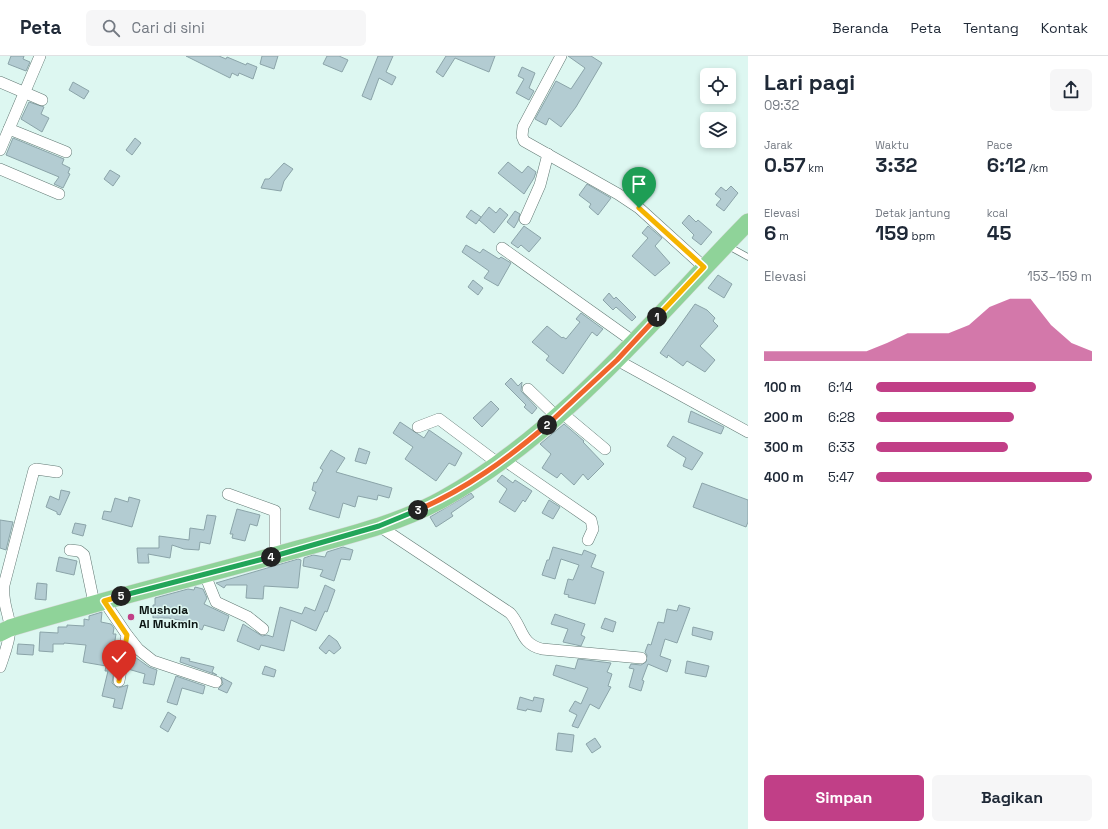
<!DOCTYPE html>
<html lang="id">
<head>
<meta charset="utf-8">
<style>
	:root { --surface:#fff; --page:#f6f6f7; --text:#1f2937; --muted:#747a83; --line:#e0e1e3; --accent:#c13f87 }
	body { margin:0; font-family:"Space Grotesk",sans-serif; background:var(--page); color:var(--text); height:100vh; display:flex; flex-direction:column; font-size:15px; white-space:nowrap }
	* { box-sizing:border-box; margin:0 }
	p { font-size:13px; color:var(--muted) }
	.icon { flex:none; width:22px; height:22px; fill:none; stroke:currentColor; stroke-width:2; stroke-linecap:round; stroke-linejoin:round }
	.map { position:relative; flex:1; overflow:hidden }
	.drawer { display:flex; flex-direction:column; background:var(--surface); width:360px }
	.drawer>* { flex:none }
	.controls { position:absolute; left:700px; top:12px; display:grid; gap:8px }
	.controls a { display:grid; place-items:center; width:36px; height:36px; border-radius:6px; background:var(--surface); box-shadow:0 2px 6px #0003; font-size:20px }
	.pin { position:absolute; display:grid; place-items:center; width:34px; height:34px; color:#fff; margin:-41px -17px; border-radius:50% 50% 50% 0; rotate:-45deg; box-shadow:0 0 4px #0007 }
	.pin .icon { rotate:45deg }
	.km { position:absolute; width:20px; height:20px; margin:-10px; border-radius:50%; background:#222; color:#fff; font-size:11px; line-height:20px; text-align:center }
	.round { display:grid; place-items:center; flex:none; width:42px; height:42px; border-radius:6px; background:var(--page) }
	.summary { display:flex; align-items:center; justify-content:space-between; height:68px; padding:0 16px }
	h1 { font-size:22px; font-weight:700; line-height:30px }
	.stats { display:grid; grid-template-columns:repeat(3,1fr); gap:6px; height:68px; padding:4px 16px }
	.stats div { display:grid; align-content:center }
	.stats b { font-size:20px; font-weight:700 }
	.stats small { font-size:11px; font-weight:400 }
	.stats p { font-size:11px }
	.chart { height:112px; padding:8px 16px }
	.chart p { display:flex; justify-content:space-between }
	.chart svg { width:100%; height:72px; margin-top:4px; fill:var(--accent); opacity:.7 }
	.primary-button { display:flex; gap:8px; margin-top:auto; padding:8px 16px }
	.primary-button a { flex:1; height:46px; border-radius:6px; background:var(--accent); color:#fff; font-size:16px; font-weight:700; line-height:46px; text-align:center }
	.primary-button a+a { background:var(--page); color:var(--text) }
	ul { padding:0 16px; list-style:none; font-size:13px }
	li { display:grid; grid-template-columns:64px 48px 1fr; align-items:center; height:30px }
	li i { height:10px; border-radius:5px; background:var(--accent) }
	header { display:flex; align-items:center; gap:24px; box-sizing:border-box; height:56px; padding:0 20px; background:var(--surface); border-bottom:1px solid var(--line) }
	header strong { font-size:19px }
	nav { display:flex; gap:22px; margin-inline-start:auto; font-size:14px }
	.search { width:280px; height:36px; background:var(--page); display:flex; align-items:center; gap:10px; box-sizing:border-box; padding:0 14px; border-radius:6px; color:var(--muted); font-size:15px }
	main { display:flex; flex:1; min-height:0 }
	.map>svg:first-child { display:block }
	.building { fill:#b3ccd2; stroke:#8ba4a9 }
	.lines { fill:none; stroke-linecap:round; stroke-linejoin:round }
	.lane-casing { stroke:#627974; stroke-width:7 }
	.street-casing { stroke:#627974; stroke-width:12 }
	.primary-casing { stroke:#d8d9d9; stroke-width:18 }
	.lane { stroke:#fff; stroke-width:5.5 }
	.street { stroke:#fff; stroke-width:11 }
	.primary { stroke:#8fd399; stroke-width:17 }
	.split-1-casing { stroke:#fff; stroke-width:8 }
	.split-2-casing { stroke:#fff; stroke-width:8 }
	.split-3-casing { stroke:#fff; stroke-width:8 }
	.split-4-casing { stroke:#fff; stroke-width:8 }
	.split-5-casing { stroke:#fff; stroke-width:8 }
	.split-6-casing { stroke:#fff; stroke-width:8 }
	.split-1 { stroke:#f5b400; stroke-width:5 }
	.split-2 { stroke:#f0652b; stroke-width:5 }
	.split-3 { stroke:#f0652b; stroke-width:5 }
	.split-4 { stroke:#22a559; stroke-width:5 }
	.split-5 { stroke:#22a559; stroke-width:5 }
	.split-6 { stroke:#f5b400; stroke-width:5 }
	.poi-dot { fill:#c13f87; stroke:#ddf7f1; stroke-width:1.5 }
	.labels { text-anchor:middle; dominant-baseline:central; stroke-width:3; stroke-linejoin:round; paint-order:stroke }
	.poi-label { font-size:12px; font-weight:bold; fill:#0a1311; stroke:#ddf7f1; text-anchor:start }
</style>
</head>
<body>
<header>
<strong>Peta</strong>
<div class="search"><svg class="icon" aria-label="search" viewBox="0 0 24 24"><circle cx="10" cy="10" r="6"/><path d="M15 15l6 6"/></svg>Cari di sini</div>
<nav><a>Beranda</a><a>Peta</a><a>Tentang</a><a>Kontak</a></nav>
</header>
<main>
<div class="map">
<svg width="748" height="773" viewBox="0 0 748 773">
	<rect width="100%" height="100%" fill="#ddf7f1"/>
	<!-- building -->
	<g class="building">
		<path d="M11 0H24L23 3 30 6 26 15 8 8Z"/>
		<path d="M186 0H219L226 3 227 1 246 9 247 7 257 11 253 23 239 17 238 20 232 17 230 22Z"/>
		<path d="M262 0H278L274 13 260 8Z"/>
		<path d="M327 0H339L348 4 342 16 323 8Z"/>
		<path d="M378 0H393L386 16 396 21 392 29 379 22 371 44 362 40Z"/>
		<path d="M446 0H495L489 16 455 2 443 21 436 16Z"/>
		<path d="M568 0H591L602 7 576 51 561 71 549 62 546 69 535 63 556 25 571 33 585 12Z"/>
		<path d="M522 11 535 17 529 32 534 35 529 44 516 37 524 23 518 20Z"/>
		<path d="M73 26 89 35 84 43 69 34Z"/>
		<path d="M29 46 44 51 41 58 49 62 42 76 21 63Z"/>
		<path d="M13 82 64 103 62 108 70 112 68 117 70 118 63 132 54 128 59 121 6 99Z"/>
		<path d="M135 82 141 87 132 99 126 94Z"/>
		<path d="M508 106 522 117 528 110 536 116 534 122 524 138 498 117Z"/>
		<path d="M284 107 293 113 284 125 281 135 261 132 265 123H269Z"/>
		<path d="M110 114 120 120 113 130 104 123Z"/>
		<path d="M587 128 611 142 598 159 589 151 591 148 579 139Z"/>
		<path d="M731 130 738 137 724 155 716 149 721 143 715 138 721 131 726 135Z"/>
		<path d="M489 151 496 157 500 152 508 159 494 177 479 164Z"/>
		<path d="M471 154 481 161 476 168 466 161Z"/>
		<path d="M515 155 520 158 518 165 514 172 507 166Z"/>
		<path d="M689 159 696 166 698 164 712 176 701 189 692 182 694 179 682 167Z"/>
		<path d="M524 170 541 182 529 196 521 189 518 192 511 187Z"/>
		<path d="M648 170 662 182 655 190 670 207 655 220 632 200 648 182 642 177Z"/>
		<path d="M466 189 480 197 483 193 499 203 501 201 511 207 498 230 484 222 489 215 462 196Z"/>
		<path d="M718 219 732 228 724 242 708 232Z"/>
		<path d="M473 224 483 232 478 239 468 231Z"/>
		<path d="M609 237 614 243 616 241 636 261 632 265 616 251 613 254 603 244Z"/>
		<path d="M695 248 707 254 715 262 713 265 718 270 700 290 715 304 705 316 687 305 683 310 668 299 667 302 660 297Z"/>
		<path d="M581 257 603 273 597 280 592 276 563 318 546 304 549 300 532 286 547 270 562 282 563 281 566 283 580 266 576 263Z"/>
		<path d="M511 322 518 330 522 326 521 335 537 352 532 358 524 351 526 349 505 328Z"/>
		<path d="M491 345 499 353 482 371 473 362Z"/>
		<path d="M691 355 724 371 721 378 688 366Z"/>
		<path d="M400 366 424 382 429 374 462 397 455 410 449 407 436 425 405 403 413 391 393 377Z"/>
		<path d="M564 368 584 385 583 386 604 408 588 424 583 418 574 429 561 417 557 422 542 412 551 398 540 388Z"/>
		<path d="M673 380 703 397 692 414 683 410 686 402 667 390Z"/>
		<path d="M359 392 370 396 366 408 355 405Z"/>
		<path d="M331 394 345 402 336 416 392 432 389 442 378 439 377 444 358 440 355 451 343 447 339 462 309 453 316 436 312 434 314 426 316 427 323 414 320 412Z"/>
		<path d="M502 419 513 427 515 424 532 435 525 446 523 444 515 456 499 446 507 433 497 425Z"/>
		<path d="M702 427 748 444V466L746 471 693 451Z"/>
		<path d="M61 434 70 436 60 459 57 458V456L46 451 50 440 59 444Z"/>
		<path d="M471 437 474 441 451 457 453 460 436 471 430 461Z"/>
		<path d="M129 441 140 444 132 471 102 463 104 455 111 456 115 442 128 446Z"/>
		<path d="M549 444 560 451 553 463 542 457Z"/>
		<path d="M237 453 260 459 257 470 250 468 245 485 232 482 233 478H230Z"/>
		<path d="M207 459 216 460 210 488 200 486 199 494 184 493 172 489 170 502 148 498 149 507H138L137 492H159V480L189 484 190 472 204 474Z"/>
		<path d="M0 464 13 466 6 494 0 492Z"/>
		<path d="M75 467 86 469 83 480 72 477Z"/>
		<path d="M343 491 353 494 350 504 341 503 334 525 320 520 323 514 303 510 304 502 313 499 325 501 327 496Z"/>
		<path d="M553 491 582 499 584 494 596 499 591 511 604 516 595 548 568 541 569 539 564 538 568 523 573 524 579 509 561 503 555 523 542 519 547 504H549Z"/>
		<path d="M59 501 77 505 74 519 56 515Z"/>
		<path d="M298 503 301 504 298 532 264 530 263 543 246 542 247 529H226L224 532 216 527Z"/>
		<path d="M37 527 47 528 46 544 35 543Z"/>
		<path d="M325 529 335 534 327 556 325 555 316 575 291 564 284 595 261 589 259 594 237 585 243 568 262 580 267 579 273 581 280 551 302 558 305 551 315 555Z"/>
		<path d="M195 531 203 533 207 542 204 548 229 560 224 575 204 569 202 574 192 569 193 567 169 562H153V549H155V542L188 533 194 534Z"/>
		<path d="M679 549 690 552 677 587 665 583 660 600 671 604 667 616 648 608 642 624 644 625 641 635 629 631 634 613 629 612 631 608 641 609 646 606 647 599 645 596 648 588 651 589 658 566 664 567 667 553 677 555Z"/>
		<path d="M102 556 101 566 111 568 114 572 113 578H116L113 597H117L112 627 118 632 128 629 122 653 113 651 115 643 102 640 108 615H105L106 610 83 606 86 589 64 587V588H53V596L39 595 40 576 58 577V571H67V569L84 570V563L89 564V560Z"/>
		<path d="M555 558 585 568 581 579 585 581 581 590 563 586 568 573 551 568Z"/>
		<path d="M605 562 616 566 613 576 601 572Z"/>
		<path d="M693 571 713 576 711 584 692 579Z"/>
		<path d="M329 579 337 585 341 592 334 598 329 594 326 598 319 592Z"/>
		<path d="M18 588 34 589 33 599 17 598Z"/>
		<path d="M130 600 135 601 149 611 157 614 154 629 143 627 145 618 128 613Z"/>
		<path d="M181 601 190 603 189 605 214 611 212 616 217 619 180 606Z"/>
		<path d="M578 603 611 607 607 616 612 618 608 630 611 631 599 653 590 648 578 672 572 670 577 659 569 655 575 645 581 648 588 632 553 619 556 609 575 613Z"/>
		<path d="M687 605 709 610 706 621 685 617Z"/>
		<path d="M265 610 276 614 274 621 262 618Z"/>
		<path d="M176 620 205 630 203 638 182 632 177 649 167 646Z"/>
		<path d="M221 621 232 627 227 637 218 633 223 628Z"/>
		<path d="M520 641 533 645 534 641 544 643 541 656 527 653 526 655 517 653Z"/>
		<path d="M168 656 176 661 168 676 160 671Z"/>
		<path d="M558 677 574 679 572 696 556 694Z"/>
		<path d="M595 682 601 691 592 697 586 688Z"/>
	</g>
	<g class="lines">
		<!-- lane casing -->
		<g class="lane-casing">
			<path id="lane" d="M728 190 748 201"/>
		</g>
		<!-- street casing -->
		<g class="street-casing">
			<g id="street">
				<path d="M561 0 523 71 522 80 524 85 618 138 639 152 704 211"/>
				<path d="M0 26 42 44"/>
				<path d="M9 73 66 96"/>
				<path d="M0 94 40 0"/>
				<path d="M0 113 59 138"/>
				<path d="M525 163 540 129 548 98"/>
				<path d="M502 192 634 286"/>
				<path d="M617 304 748 376"/>
				<path d="M528 333 557 361"/>
				<path d="M562 357 605 393"/>
				<path d="M418 371 439 363 499 408"/>
				<path d="M504 404 591 464 593 473 588 484"/>
				<path d="M228 438 275 455V500"/>
				<path d="M379 470 510 557C523 571 520 588 542 593L641 602"/>
				<path d="M70 494 79 495 84 499 94 547"/>
				<path d="M205 519 216 546 248 561 263 573"/>
				<path d="M104 545 127 579 119 625"/>
				<path d="M127 579 138 593 153 605 216 626"/>
				<path d="M0 611C4 599 10 585 10 572 9 556 2 548 4 529L34 414 36 413 57 416"/>
			</g>
		</g>
		<!-- primary casing -->
		<g class="primary-casing">
			<path id="primary" d="M0 577 10 572C103 544 197 521 291 495 342 481 396 469 443 443 564 375 652 264 748 166"/>
		</g>
		<!-- lane -->
		<use href="#lane" class="lane"/>
		<!-- street -->
		<use href="#street" class="street"/>
		<!-- primary -->
		<use href="#primary" class="primary"/>
	</g>
	<g class="lines">
		<!-- split-1 casing -->
		<g class="split-1-casing">
			<path id="split-1" d="M639 152 704 211 657 261"/>
		</g>
		<!-- split-2 casing -->
		<g class="split-2-casing">
			<path id="split-2" d="M547 369 617 304 657 261"/>
		</g>
		<!-- split-3 casing -->
		<g class="split-3-casing">
			<path id="split-3" d="M418 454C466 433 507 403 547 369"/>
		</g>
		<!-- split-4 casing -->
		<g class="split-4-casing">
			<path id="split-4" d="M271 501 379 470 418 454"/>
		</g>
		<!-- split-5 casing -->
		<g class="split-5-casing">
			<path id="split-5" d="M121 540 271 501"/>
		</g>
		<!-- split-6 casing -->
		<g class="split-6-casing">
			<path id="split-6" d="M119 625 127 579 104 545 121 540"/>
		</g>
		<!-- split-1 -->
		<use href="#split-1" class="split-1"/>
		<!-- split-2 -->
		<use href="#split-2" class="split-2"/>
		<!-- split-3 -->
		<use href="#split-3" class="split-3"/>
		<!-- split-4 -->
		<use href="#split-4" class="split-4"/>
		<!-- split-5 -->
		<use href="#split-5" class="split-5"/>
		<!-- split-6 -->
		<use href="#split-6" class="split-6"/>
	</g>
	<!-- markers -->
	<circle class="poi-dot" cx="131" cy="561" r="4"/>
	<g class="labels">
		<!-- poi labels -->
		<g class="poi-label">
			<text x="139" y="554">Mushola<tspan x="139" dy="14">Al Mukmin</tspan></text>
		</g>
	</g>
</svg>
<div class="controls">
<a><svg class="icon" aria-label="locate" viewBox="0 0 24 24"><circle cx="12" cy="12" r="6"/><path d="M12 2v4M12 18v4M2 12h4M18 12h4"/></svg></a>
<a><svg class="icon" aria-label="layers" viewBox="0 0 24 24"><path d="M12 4l9 5-9 5-9-5zM3 14l9 5 9-5"/></svg></a>
</div>
<div class="pin" style="left:639px;top:152px;background:#1e9e55"><svg class="icon" aria-label="arrive" viewBox="0 0 24 24"><path d="M6 21V4h12l-3 4 3 4H6"/></svg></div>
<div class="pin" style="left:119px;top:625px;background:#d93025"><svg class="icon" aria-label="check" viewBox="0 0 24 24"><path d="M5 12l5 5 9-10"/></svg></div>
<b class="km" style="left:657px;top:261px">1</b>
<b class="km" style="left:547px;top:369px">2</b>
<b class="km" style="left:418px;top:454px">3</b>
<b class="km" style="left:271px;top:501px">4</b>
<b class="km" style="left:121px;top:540px">5</b>
</div>
<section class="drawer">
<div class="summary"><div><h1>Lari pagi</h1><p>09:32</p></div><a class="round"><svg class="icon" aria-label="share" viewBox="0 0 24 24"><path d="M12 15V3M7 8l5-5 5 5M5 13v7h14v-7"/></svg></a></div>
<div class="stats">
<div><p>Jarak</p><b>0.57<small> km</small></b></div>
<div><p>Waktu</p><b>3:32</b></div>
<div><p>Pace</p><b>6:12<small> /km</small></b></div>
</div>
<div class="stats">
<div><p>Elevasi</p><b>6<small> m</small></b></div>
<div><p>Detak jantung</p><b>159<small> bpm</small></b></div>
<div><p>kcal</p><b>45</b></div>
</div>
<div class="chart"><p><span>Elevasi</span>153–159 m</p>
<svg viewBox="0 0 160 44" preserveAspectRatio="none"><path d="M0 44V38L10 38L20 38L30 38L40 38L50 38L60 33L70 27L80 27L90 27L100 22L110 11L120 6L130 6L140 22L150 33L160 38V44z"/></svg>
</div>
<ul>
<li><b>100 m</b>6:14<i style="width:74%"></i></li>
<li><b>200 m</b>6:28<i style="width:64%"></i></li>
<li><b>300 m</b>6:33<i style="width:61%"></i></li>
<li><b>400 m</b>5:47<i style="width:100%"></i></li>
</ul>
<div class="primary-button"><a>Simpan</a><a>Bagikan</a></div>
</section>
</main>
</body>
</html>
